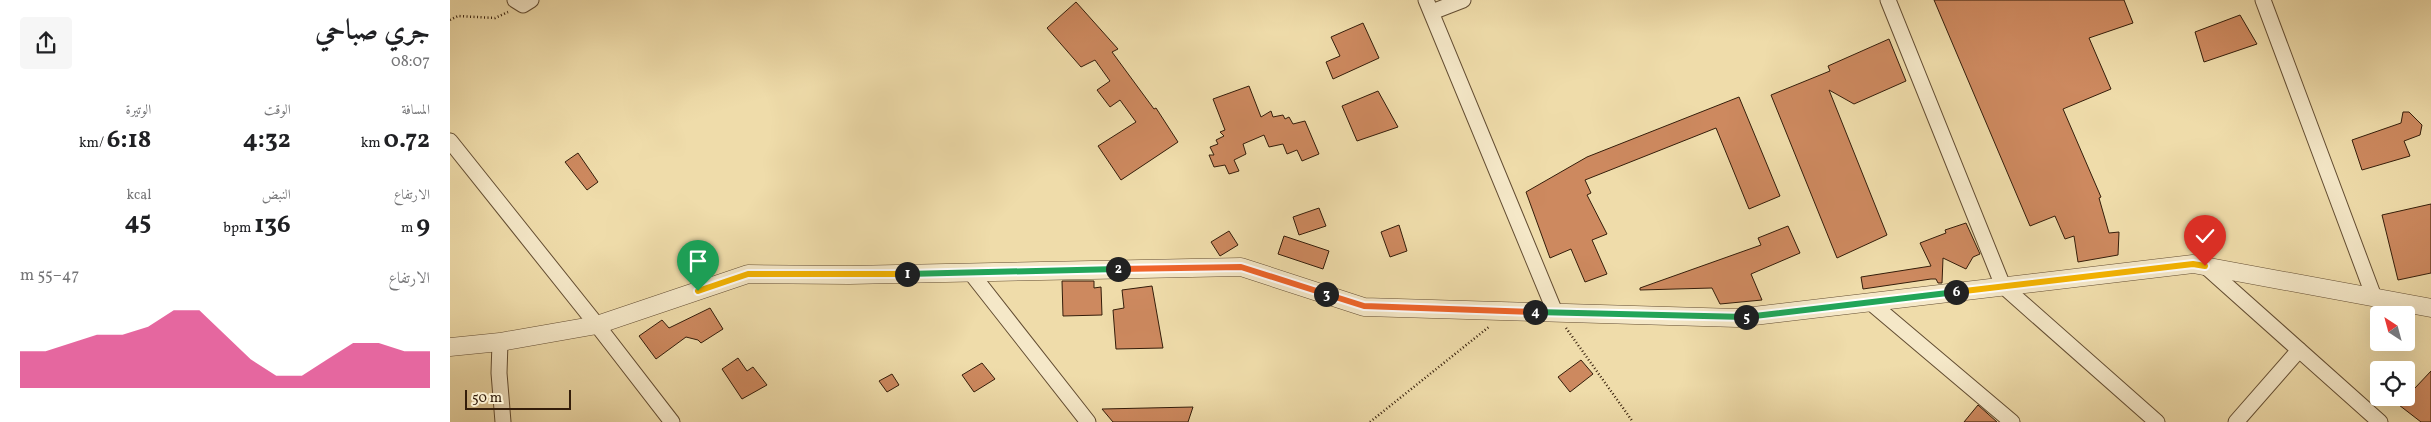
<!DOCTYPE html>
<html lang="ar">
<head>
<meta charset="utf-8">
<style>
	:root { --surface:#fff; --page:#f6f6f6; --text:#202124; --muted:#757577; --accent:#db2777 }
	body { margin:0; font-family:Vollkorn,Amiri,serif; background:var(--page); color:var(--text); direction:rtl; height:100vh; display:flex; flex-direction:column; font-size:19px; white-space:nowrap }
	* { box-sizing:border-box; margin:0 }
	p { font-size:16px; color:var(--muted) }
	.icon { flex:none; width:28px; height:28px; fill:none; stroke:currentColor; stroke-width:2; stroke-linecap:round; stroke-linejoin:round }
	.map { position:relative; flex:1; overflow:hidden; direction:ltr }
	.panel { display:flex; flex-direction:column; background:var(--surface); width:450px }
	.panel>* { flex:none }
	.needle { width:32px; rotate:324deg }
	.tools { position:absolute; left:1920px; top:306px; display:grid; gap:10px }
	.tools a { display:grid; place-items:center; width:45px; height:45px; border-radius:5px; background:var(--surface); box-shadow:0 5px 20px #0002; font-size:25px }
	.scale { position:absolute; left:15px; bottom:12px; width:106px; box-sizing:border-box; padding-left:5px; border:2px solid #341d0a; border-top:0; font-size:14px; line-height:18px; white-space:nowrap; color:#341d0a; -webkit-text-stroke:4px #f5e8c8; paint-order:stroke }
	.pin { position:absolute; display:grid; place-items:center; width:42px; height:42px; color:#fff; margin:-51px -21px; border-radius:50% 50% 50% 0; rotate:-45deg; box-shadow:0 0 5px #0007 }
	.pin .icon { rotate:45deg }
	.km { position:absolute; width:25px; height:25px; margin:-12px; border-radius:50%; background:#222; color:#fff; font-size:14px; line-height:25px; text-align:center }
	.round { display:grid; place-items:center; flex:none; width:52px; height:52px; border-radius:5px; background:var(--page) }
	.head { display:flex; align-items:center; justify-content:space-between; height:85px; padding:0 20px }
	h1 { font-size:28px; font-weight:700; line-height:38px }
	.metrics { display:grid; grid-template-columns:repeat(3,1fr); gap:8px; height:85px; padding:5px 20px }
	.metrics div { display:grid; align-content:center }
	.metrics b { font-size:25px; font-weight:700 }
	.metrics small { font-size:14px; font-weight:400 }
	.metrics p { font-size:14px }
	.chart { height:140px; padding:10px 20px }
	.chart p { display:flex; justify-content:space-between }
	.chart svg { width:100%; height:90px; margin-top:5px; fill:var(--accent); opacity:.7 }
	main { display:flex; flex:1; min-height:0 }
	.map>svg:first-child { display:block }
	.building { fill:#cd895f; stroke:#341d0a }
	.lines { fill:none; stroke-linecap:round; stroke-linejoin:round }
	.minor-casing { stroke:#634d32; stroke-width:17 }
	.tertiary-casing { stroke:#634d32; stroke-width:19 }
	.path { stroke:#341d0a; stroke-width:2.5; stroke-dasharray:1 2.5; stroke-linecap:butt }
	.minor { stroke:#f5e8c8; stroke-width:15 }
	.tertiary { stroke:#f5e8c8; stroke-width:18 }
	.split-1-casing { stroke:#fff; stroke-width:10 }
	.split-2-casing { stroke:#fff; stroke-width:10 }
	.split-3-casing { stroke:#fff; stroke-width:10 }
	.split-4-casing { stroke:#fff; stroke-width:10 }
	.split-5-casing { stroke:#fff; stroke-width:10 }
	.split-6-casing { stroke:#fff; stroke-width:10 }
	.split-7-casing { stroke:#fff; stroke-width:10 }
	.split-1 { stroke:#f5b400; stroke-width:6 }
	.split-2 { stroke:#22a559; stroke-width:6 }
	.split-3 { stroke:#f0652b; stroke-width:6 }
	.split-4 { stroke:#f0652b; stroke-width:6 }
	.split-5 { stroke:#22a559; stroke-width:6 }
	.split-6 { stroke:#22a559; stroke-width:6 }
	.split-7 { stroke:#f5b400; stroke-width:6 }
</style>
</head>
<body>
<main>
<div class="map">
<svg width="1981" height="422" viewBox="0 0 1981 422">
	<rect width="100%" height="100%" fill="#efdcaa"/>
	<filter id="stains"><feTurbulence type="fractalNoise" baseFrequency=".004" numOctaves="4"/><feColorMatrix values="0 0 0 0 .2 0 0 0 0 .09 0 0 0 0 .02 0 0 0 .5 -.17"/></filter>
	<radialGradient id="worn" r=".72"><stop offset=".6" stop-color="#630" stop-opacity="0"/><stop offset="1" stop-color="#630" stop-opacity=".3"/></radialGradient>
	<!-- building -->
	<g class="building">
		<path d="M1484 0H1674L1683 23 1639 38 1661 89 1613 109 1651 197 1649 198 1659 233 1669 232 1668 255 1628 262 1624 236 1615 239 1605 216 1580 226Z"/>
		<path d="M626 2 668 49 662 52 704 109 706 108 728 142 671 180 648 146 686 122 670 100 660 107 647 90 660 81 645 60 631 67 597 28Z"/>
		<path d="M1790 15 1807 44 1754 62 1745 32Z"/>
		<path d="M913 23 929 58 883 79 876 62 890 56 881 37Z"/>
		<path d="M1439 39 1456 81 1404 104 1379 90 1437 235 1387 258 1321 95 1380 71 1378 66Z"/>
		<path d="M799 86 811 117 821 111 823 117 833 115 835 119 839 117 843 124 855 121 869 154 852 161 847 150 837 154 833 144 819 147 814 135 793 144 796 154 784 160 789 171 779 174 775 165 764 167 759 155H764L760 147 768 144 766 140 774 136 770 132 775 130 763 99Z"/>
		<path d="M928 91 948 127 907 141 892 106Z"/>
		<path d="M1289 97 1330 196 1299 209 1266 128 1135 180 1141 193 1137 195 1157 234 1142 240 1157 274 1135 282 1121 249 1100 258 1076 192 1137 157Z"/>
		<path d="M1953 112H1959L1972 125 1970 135 1954 141 1960 156 1912 170 1902 140 1951 123Z"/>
		<path d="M128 153 148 182 137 190 115 162Z"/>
		<path d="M1981 204V273L1948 280 1932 215Z"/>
		<path d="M869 208 876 226 849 235 843 217Z"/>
		<path d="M1516 223 1530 254 1523 257 1516 269 1493 258 1492 283H1488L1486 279H1481L1413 289 1411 277 1481 266 1470 243 1496 233 1495 230Z"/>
		<path d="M949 225 957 251 940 257 931 232Z"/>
		<path d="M1338 226 1350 253 1301 274 1312 300 1270 304 1262 288 1190 290V288L1311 245 1308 238Z"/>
		<path d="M779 231 788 245 770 256 761 242Z"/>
		<path d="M834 236 879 251 873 269 828 254Z"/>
		<path d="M612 281H644V288L651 287 652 315 613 316Z"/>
		<path d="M702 286 713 348 666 349 663 310 674 308 672 290Z"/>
		<path d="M260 308 273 329 251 343 248 340 236 337 206 359 189 336 212 320 219 328Z"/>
		<path d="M288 358 297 371 303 367 317 385 292 399 272 369Z"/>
		<path d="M1131 360 1143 374 1120 392 1108 377Z"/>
		<path d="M532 363 545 379 524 392 512 375Z"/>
		<path d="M1981 371V422H1971L1949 405Z"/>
		<path d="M442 374 449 385 437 392 429 381Z"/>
		<path d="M1528 405 1547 422H1514Z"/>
		<path d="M743 407 738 422H663L652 409Z"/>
	</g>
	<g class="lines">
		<!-- minor casing -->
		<g class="minor-casing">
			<g id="minor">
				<path d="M65 0 73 5 81 0"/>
				<path d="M976 0 1105 312"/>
				<path d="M1438 0 1553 286 1707 422"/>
				<path d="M1813 0 1924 297"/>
				<path d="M982 12 1013 0"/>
				<path d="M0 141 147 325 222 422"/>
				<path d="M1755 266 1930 422"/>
				<path d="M521 273 638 422"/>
				<path d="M1420 302 1562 422"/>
				<path d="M50 342 49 373 53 422"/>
				<path d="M1786 422 1849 350"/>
			</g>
		</g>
		<!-- tertiary casing -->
		<g class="tertiary-casing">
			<path id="tertiary" d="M0 347 50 342 147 325 298 274 399 275 791 267 914 307 1287 318 1743 264 1981 308"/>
		</g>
		<!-- path -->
		<g class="path">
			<path d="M0 20 8 16 45 18 58 12"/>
			<path d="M1116 328 1183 422"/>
			<path d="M920 422 1040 326"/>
		</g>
		<!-- minor -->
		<use href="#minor" class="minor"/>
		<!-- tertiary -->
		<use href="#tertiary" class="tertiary"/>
	</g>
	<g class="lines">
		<!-- split-1 casing -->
		<g class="split-1-casing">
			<path id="split-1" d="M248 291 298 274H457"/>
		</g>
		<!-- split-2 casing -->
		<g class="split-2-casing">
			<path id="split-2" d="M457 274 668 269"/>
		</g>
		<!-- split-3 casing -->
		<g class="split-3-casing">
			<path id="split-3" d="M668 269 791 267 876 294"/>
		</g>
		<!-- split-4 casing -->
		<g class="split-4-casing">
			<path id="split-4" d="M876 294 914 306 1085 312"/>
		</g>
		<!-- split-5 casing -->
		<g class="split-5-casing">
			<path id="split-5" d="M1085 312 1296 317"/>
		</g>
		<!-- split-6 casing -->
		<g class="split-6-casing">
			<path id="split-6" d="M1296 317 1506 292"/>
		</g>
		<!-- split-7 casing -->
		<g class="split-7-casing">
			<path id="split-7" d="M1506 292 1743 264 1755 266"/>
		</g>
		<!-- split-1 -->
		<use href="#split-1" class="split-1"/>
		<!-- split-2 -->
		<use href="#split-2" class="split-2"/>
		<!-- split-3 -->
		<use href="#split-3" class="split-3"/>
		<!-- split-4 -->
		<use href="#split-4" class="split-4"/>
		<!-- split-5 -->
		<use href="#split-5" class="split-5"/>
		<!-- split-6 -->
		<use href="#split-6" class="split-6"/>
		<!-- split-7 -->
		<use href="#split-7" class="split-7"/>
	</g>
	<rect width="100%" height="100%" filter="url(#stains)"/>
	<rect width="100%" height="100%" fill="url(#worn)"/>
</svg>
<div class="tools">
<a><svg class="needle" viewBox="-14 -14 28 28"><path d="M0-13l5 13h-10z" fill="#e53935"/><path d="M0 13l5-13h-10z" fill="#757577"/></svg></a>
<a><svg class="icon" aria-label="locate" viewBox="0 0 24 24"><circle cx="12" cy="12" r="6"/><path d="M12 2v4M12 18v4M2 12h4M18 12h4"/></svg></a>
</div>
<div class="scale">50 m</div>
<div class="pin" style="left:248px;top:291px;background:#1e9e55"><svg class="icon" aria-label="arrive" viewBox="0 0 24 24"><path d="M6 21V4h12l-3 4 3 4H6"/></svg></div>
<div class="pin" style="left:1755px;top:266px;background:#d93025"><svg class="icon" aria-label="check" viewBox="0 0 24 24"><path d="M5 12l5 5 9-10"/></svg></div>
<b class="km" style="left:457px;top:274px">1</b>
<b class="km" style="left:668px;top:269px">2</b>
<b class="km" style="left:876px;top:294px">3</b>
<b class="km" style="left:1085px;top:312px">4</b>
<b class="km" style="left:1296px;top:317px">5</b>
<b class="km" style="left:1506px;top:292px">6</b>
</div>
<section class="panel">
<div class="head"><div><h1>جري صباحي</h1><p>08:07</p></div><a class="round"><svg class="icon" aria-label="share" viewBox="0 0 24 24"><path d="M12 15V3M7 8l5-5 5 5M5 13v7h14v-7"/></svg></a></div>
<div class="metrics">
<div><p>المسافة</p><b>0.72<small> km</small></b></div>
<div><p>الوقت</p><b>4:32</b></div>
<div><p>الوتيرة</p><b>6:18<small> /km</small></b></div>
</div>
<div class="metrics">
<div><p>الارتفاع</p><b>9<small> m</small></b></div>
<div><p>النبض</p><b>136<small> bpm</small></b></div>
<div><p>kcal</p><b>45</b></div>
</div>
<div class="chart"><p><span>الارتفاع</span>47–55 m</p>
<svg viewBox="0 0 160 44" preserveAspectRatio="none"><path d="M0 44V26L10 26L20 22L30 18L40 18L50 14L60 6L70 6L80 18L90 30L100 38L110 38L120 30L130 22L140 22L150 26L160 26V44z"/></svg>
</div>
</section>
</main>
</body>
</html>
